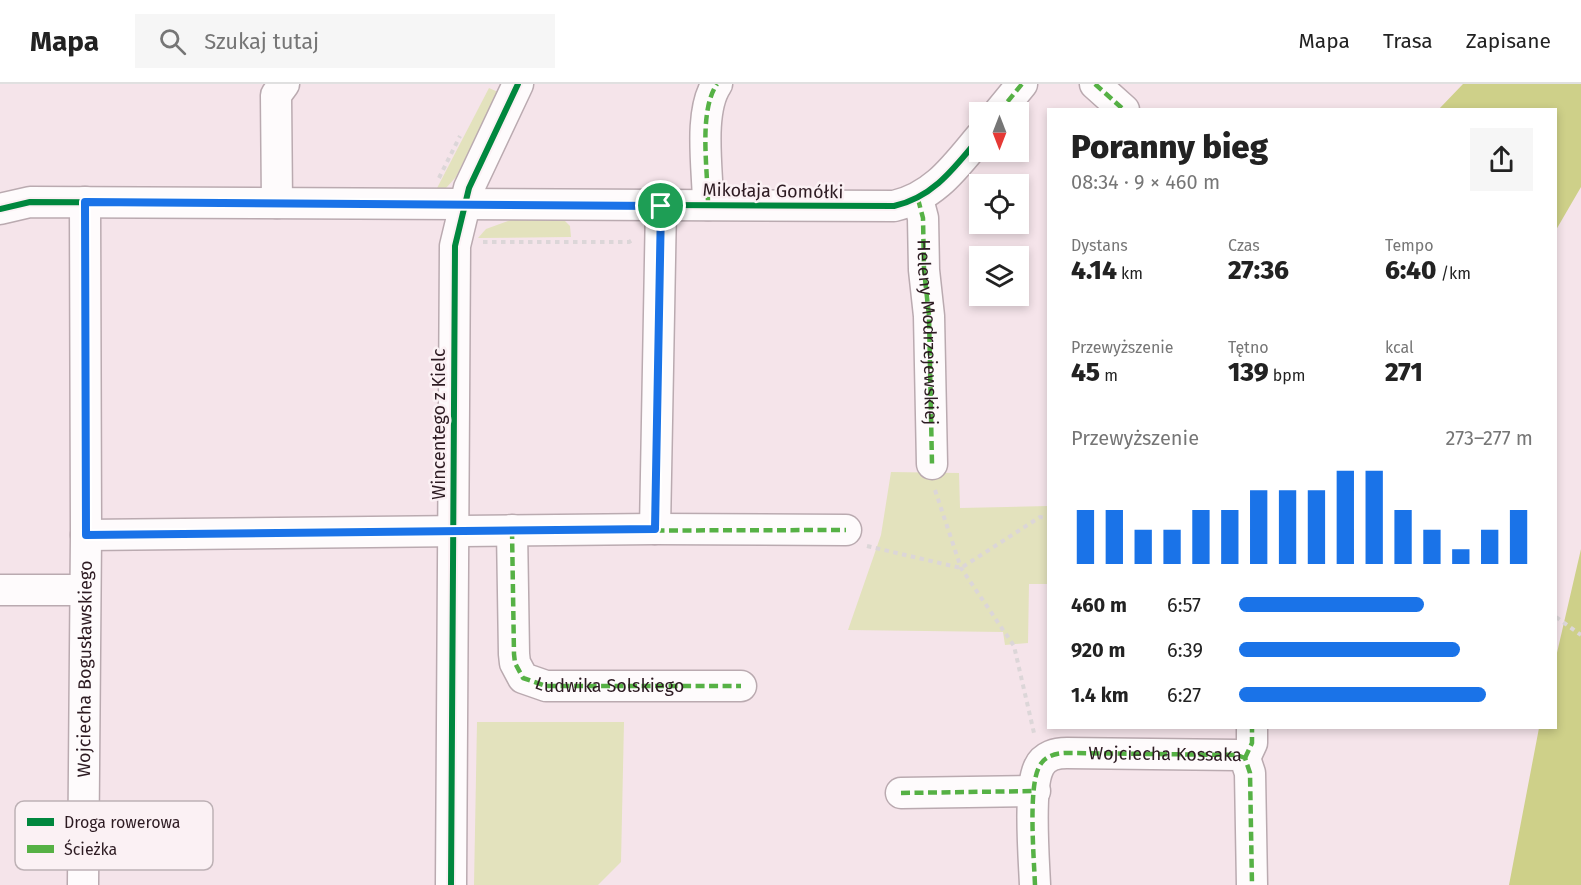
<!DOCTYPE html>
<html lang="pl">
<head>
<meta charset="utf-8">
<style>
	:root { --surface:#fff; --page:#f6f6f6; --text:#222; --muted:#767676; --line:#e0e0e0; --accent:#1a73e8 }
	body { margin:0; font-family:"Fira Sans",sans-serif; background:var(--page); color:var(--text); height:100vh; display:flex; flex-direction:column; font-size:22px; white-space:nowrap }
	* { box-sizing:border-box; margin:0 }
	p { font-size:20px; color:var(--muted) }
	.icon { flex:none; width:33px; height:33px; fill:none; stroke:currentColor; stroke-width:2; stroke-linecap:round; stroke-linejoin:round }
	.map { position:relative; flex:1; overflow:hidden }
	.panel { position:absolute; left:1047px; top:24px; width:510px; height:621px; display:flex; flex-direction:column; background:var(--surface); border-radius:0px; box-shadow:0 3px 9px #0003 }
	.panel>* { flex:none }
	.needle { width:39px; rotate:180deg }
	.tools { position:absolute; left:969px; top:18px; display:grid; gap:12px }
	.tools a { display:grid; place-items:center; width:60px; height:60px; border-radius:0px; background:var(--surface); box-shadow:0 3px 9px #0003; font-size:30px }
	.pin { position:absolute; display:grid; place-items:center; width:51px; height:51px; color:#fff; margin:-26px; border:3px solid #fff; border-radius:50%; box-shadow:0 2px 6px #0007 }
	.round { display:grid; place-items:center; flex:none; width:63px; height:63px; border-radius:0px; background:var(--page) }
	.headline { display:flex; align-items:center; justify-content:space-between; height:102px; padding:0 24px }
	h1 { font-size:33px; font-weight:800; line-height:45px }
	.metrics { display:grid; grid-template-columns:repeat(3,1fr); gap:9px; height:102px; padding:6px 24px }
	.metrics div { display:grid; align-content:center }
	.metrics b { font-size:26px; font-weight:800 }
	.metrics small { font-size:16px; font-weight:400 }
	.metrics p { font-size:16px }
	.chart { height:168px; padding:12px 24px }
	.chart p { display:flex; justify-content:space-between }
	.chart svg { width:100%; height:108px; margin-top:6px; stroke:var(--accent); stroke-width:6 }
	ul { padding:0 24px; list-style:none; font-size:20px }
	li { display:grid; grid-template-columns:96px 72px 1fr; align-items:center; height:45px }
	li i { height:15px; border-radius:8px; background:var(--accent) }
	header { display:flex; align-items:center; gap:36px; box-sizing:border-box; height:84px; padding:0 30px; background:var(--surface); border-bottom:2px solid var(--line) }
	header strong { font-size:28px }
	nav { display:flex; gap:33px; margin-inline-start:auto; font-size:21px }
	.search { width:420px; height:54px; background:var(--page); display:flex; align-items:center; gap:15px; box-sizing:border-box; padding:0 21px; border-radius:0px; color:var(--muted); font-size:22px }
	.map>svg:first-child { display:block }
	.green { fill:#e3e2bd }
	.forest { fill:#ced089 }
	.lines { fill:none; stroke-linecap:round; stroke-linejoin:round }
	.minor-casing { stroke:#baaab0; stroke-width:33 }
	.path { stroke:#dcd6d8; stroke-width:4; stroke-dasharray:4.5 4.5; stroke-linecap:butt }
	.minor { stroke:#fefbfc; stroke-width:30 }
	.quiet { stroke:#56b145; stroke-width:4.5; stroke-dasharray:9 4.5; stroke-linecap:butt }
	.cycleway-casing { stroke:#fbf1f4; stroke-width:10 }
	.cycleway { stroke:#00873e; stroke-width:6 }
	.route-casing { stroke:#fff; stroke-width:12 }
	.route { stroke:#1a73e8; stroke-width:8 }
	.labels { text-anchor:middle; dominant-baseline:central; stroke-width:5; stroke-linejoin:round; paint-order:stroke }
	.street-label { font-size:18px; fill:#2d1b22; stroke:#fbf1f4 }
	.key { fill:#fbf1f4; stroke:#bdb1b5; stroke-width:1.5 }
	.key-label { font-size:16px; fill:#2d1b22 }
</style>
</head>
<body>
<header>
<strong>Mapa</strong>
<div class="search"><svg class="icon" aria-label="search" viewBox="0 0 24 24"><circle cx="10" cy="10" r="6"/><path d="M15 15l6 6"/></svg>Szukaj tutaj</div>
<nav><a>Mapa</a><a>Trasa</a><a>Zapisane</a></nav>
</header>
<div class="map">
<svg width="1581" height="801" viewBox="0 0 1581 801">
	<rect width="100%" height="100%" fill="#f5e4ea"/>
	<!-- green -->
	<g class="green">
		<path d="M489 4 498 8 456 93 446 104 435 108Z"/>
		<path d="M516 134 563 135 570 142 571 153 478 154 486 145Z"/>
		<path d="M891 388 959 389 960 424 1048 422V500H1029L1028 559 1005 561 1003 548 848 546 881 451Z"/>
		<path d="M477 638H624L621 778 598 801H474Z"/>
	</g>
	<!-- forest -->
	<g class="forest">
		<path d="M1463 0H1581V103L1556 146V26L1439 25Z"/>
		<path d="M1581 465V801H1509L1539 644H1556V573Z"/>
	</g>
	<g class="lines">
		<!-- minor casing -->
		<g class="minor-casing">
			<g id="minor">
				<path d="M1095 0 1124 26"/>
				<path d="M999 28 1022 0"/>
				<path id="s1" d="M918 115 923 134 924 186 929 232 932 380"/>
				<path d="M277 119 276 11 284 0"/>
				<path d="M708 121C708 87 698 28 717 0"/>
				<path d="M0 125 30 118 894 122C934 113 955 83 980 53"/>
				<path d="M655 445 661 122"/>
				<path id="s2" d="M512 446 514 570 515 579 523 594 546 602H741"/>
				<path d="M86 451 655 445 846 446"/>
				<path d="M0 506H85"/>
				<path d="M1245 674 1252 659V644"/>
				<path d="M901 709 1035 707"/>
				<path id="s3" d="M83 801 86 451 85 118"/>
				<path d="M451 801 455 162 469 104 518 0"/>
				<path id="s4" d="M1035 801C1034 775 1028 704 1039 683 1044 672 1056 669 1067 669L1237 671 1245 674 1250 689 1252 801"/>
			</g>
		</g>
		<!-- path -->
		<g class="path">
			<path d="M439 94 460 52"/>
			<path d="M483 158H629L634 155"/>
			<path d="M935 406 961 484 1014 562 1034 649"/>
			<path d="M867 462 961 484 1040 433 1048 434"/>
			<path d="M1556 533 1581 551"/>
		</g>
		<!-- minor -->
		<use href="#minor" class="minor"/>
		<!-- quiet -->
		<g class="quiet">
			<path d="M1095 0 1124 26"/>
			<path d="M999 28 1022 0"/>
			<path d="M918 115 923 134 924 186 929 232 932 380"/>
			<path d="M708 121C708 87 698 28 717 0"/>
			<path d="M655 445 661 122"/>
			<path d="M512 446 514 570 515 579 523 594 546 602H741"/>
			<path d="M453 447 846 446"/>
			<path d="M1245 674 1252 659V644"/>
			<path d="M901 709 1035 707"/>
			<path d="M1035 801C1034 775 1028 704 1039 683 1044 672 1056 669 1067 669L1237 671 1245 674 1250 689 1252 801"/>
		</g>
		<!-- cycleway casing -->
		<g class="cycleway-casing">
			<g id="cycleway">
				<path d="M0 125 30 118 894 122C934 113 955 83 980 53"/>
				<path d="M451 801 455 162 469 104 518 0"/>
			</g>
		</g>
		<!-- cycleway -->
		<use href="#cycleway" class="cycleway"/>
	</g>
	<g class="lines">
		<!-- route casing -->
		<g class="route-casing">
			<path id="route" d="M85 118 661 122 655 445 86 451Z"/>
		</g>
		<!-- route -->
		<use href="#route" class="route"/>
	</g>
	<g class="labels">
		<!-- street labels -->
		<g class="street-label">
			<text transform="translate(773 107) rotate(1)">Mikołaja Gomółki</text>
			<text stroke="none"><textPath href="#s1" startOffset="134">Heleny Modrzejewskiej</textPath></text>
			<text transform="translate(439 340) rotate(-90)">Wincentego z Kielc</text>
			<text stroke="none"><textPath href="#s3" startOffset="216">Wojciecha Bogusławskiego</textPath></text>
			<text stroke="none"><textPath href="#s2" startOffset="238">Ludwika Solskiego</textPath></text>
			<text stroke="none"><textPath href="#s4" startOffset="250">Wojciecha Kossaka</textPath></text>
		</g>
	</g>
	<!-- legend -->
	<rect x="15" y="717" width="198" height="69" rx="9" class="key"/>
	<rect x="27" y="734" width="27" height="8" fill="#00873e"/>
	<rect x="27" y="761" width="27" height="8" fill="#56b145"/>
	<g class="key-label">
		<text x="64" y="744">Droga rowerowa</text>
		<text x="64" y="771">Ścieżka</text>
	</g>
</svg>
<div class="tools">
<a><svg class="needle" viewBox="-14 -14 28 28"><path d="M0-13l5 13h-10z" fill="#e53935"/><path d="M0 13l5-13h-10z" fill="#767676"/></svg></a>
<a><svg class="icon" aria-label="locate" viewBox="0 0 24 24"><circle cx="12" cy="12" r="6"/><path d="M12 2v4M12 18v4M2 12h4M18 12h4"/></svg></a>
<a><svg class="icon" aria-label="layers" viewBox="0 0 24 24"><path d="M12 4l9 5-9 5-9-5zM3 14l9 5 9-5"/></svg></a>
</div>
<div class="pin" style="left:661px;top:122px;background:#1e9e55"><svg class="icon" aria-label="arrive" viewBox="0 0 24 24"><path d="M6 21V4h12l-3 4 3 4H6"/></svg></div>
<section class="panel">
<div class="headline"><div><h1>Poranny bieg</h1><p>08:34 · 9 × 460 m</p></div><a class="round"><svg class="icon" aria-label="share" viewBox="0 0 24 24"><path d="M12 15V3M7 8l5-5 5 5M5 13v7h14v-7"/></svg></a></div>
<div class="metrics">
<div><p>Dystans</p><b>4.14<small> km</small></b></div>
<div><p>Czas</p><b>27:36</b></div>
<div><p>Tempo</p><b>6:40<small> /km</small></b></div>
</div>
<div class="metrics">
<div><p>Przewyższenie</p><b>45<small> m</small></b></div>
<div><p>Tętno</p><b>139<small> bpm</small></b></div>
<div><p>kcal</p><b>271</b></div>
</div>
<div class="chart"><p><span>Przewyższenie</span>273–277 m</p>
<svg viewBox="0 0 160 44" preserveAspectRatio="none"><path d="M5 44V22M15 44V22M25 44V30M35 44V30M45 44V22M55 44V22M65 44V14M75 44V14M85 44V14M95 44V6M105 44V6M115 44V22M125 44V30M135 44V38M145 44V30M155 44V22"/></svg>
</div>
<ul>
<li><b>460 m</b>6:57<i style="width:63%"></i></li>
<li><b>920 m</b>6:39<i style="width:75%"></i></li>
<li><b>1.4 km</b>6:27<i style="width:84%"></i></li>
</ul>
</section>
</div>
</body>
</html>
